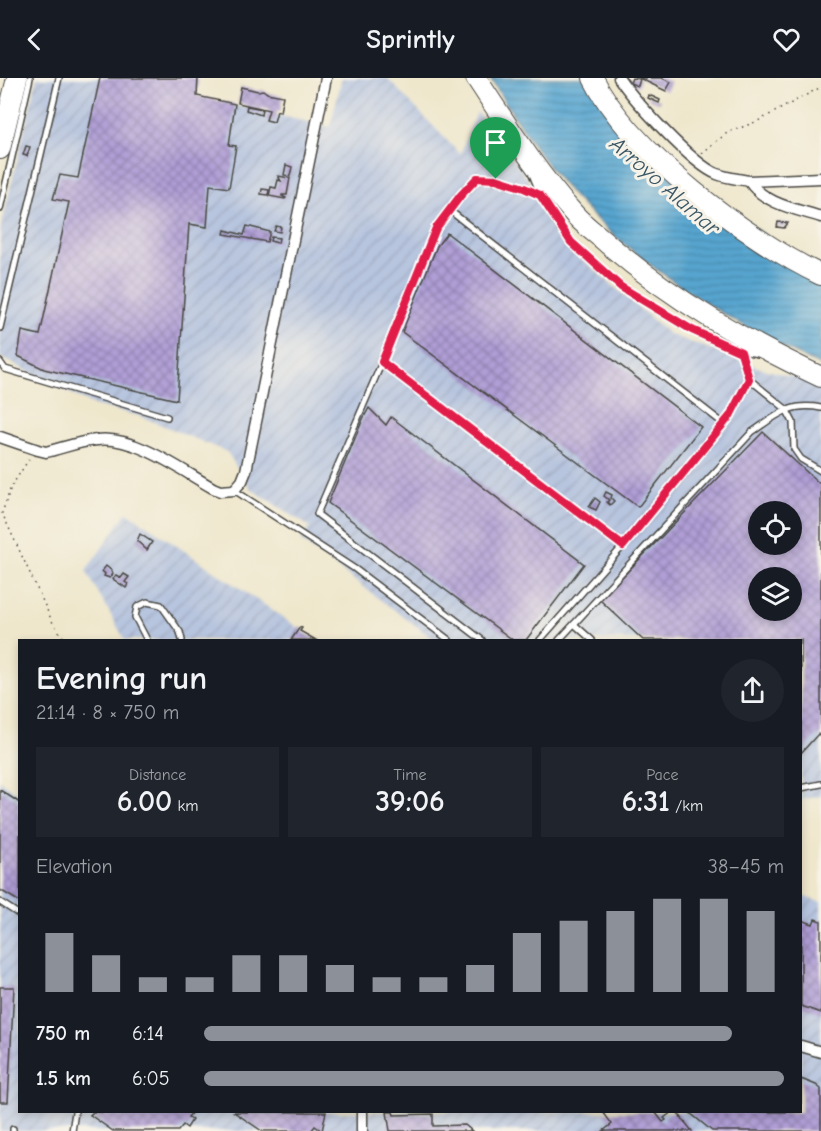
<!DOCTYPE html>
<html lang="en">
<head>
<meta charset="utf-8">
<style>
	:root { --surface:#171b24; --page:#20242c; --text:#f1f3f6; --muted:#9ea1a6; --accent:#8c9099 }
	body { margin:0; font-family:"Comic Neue",sans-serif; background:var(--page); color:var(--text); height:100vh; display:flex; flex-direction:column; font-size:22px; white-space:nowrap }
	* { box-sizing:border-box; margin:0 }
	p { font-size:20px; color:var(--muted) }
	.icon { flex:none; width:33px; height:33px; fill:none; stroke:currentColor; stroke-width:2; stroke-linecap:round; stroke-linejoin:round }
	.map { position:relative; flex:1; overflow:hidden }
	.drawer { position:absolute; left:18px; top:561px; width:784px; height:474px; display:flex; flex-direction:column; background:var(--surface); border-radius:0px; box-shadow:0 3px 9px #0003 }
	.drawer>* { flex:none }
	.controls { position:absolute; left:748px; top:423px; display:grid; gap:12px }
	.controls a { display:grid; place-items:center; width:54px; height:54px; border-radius:50%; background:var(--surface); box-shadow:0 3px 9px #0003; font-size:30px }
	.pin { position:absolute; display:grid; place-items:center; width:51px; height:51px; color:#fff; margin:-62px -26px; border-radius:50% 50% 50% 0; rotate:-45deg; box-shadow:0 0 6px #0007 }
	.pin .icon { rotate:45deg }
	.round { display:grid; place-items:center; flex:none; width:63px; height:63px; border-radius:32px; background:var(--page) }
	.summary { display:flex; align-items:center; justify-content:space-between; height:102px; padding:0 18px }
	h1 { font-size:33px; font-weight:700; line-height:45px }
	.stats { display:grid; grid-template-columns:repeat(3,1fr); gap:9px; height:102px; padding:6px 18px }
	.stats div { display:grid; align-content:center; border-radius:0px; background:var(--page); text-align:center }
	.stats b { font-size:30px; font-weight:700 }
	.stats small { font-size:16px; font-weight:400 }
	.stats p { font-size:16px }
	.chart { height:168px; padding:12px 18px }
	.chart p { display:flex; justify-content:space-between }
	.chart svg { width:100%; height:108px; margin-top:6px; stroke:var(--accent); stroke-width:6 }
	ul { padding:0 18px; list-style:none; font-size:20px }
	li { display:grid; grid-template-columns:96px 72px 1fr; align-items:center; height:45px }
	li i { height:15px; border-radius:8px; background:var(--accent) }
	header { display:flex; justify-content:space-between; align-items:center; height:78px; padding:0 18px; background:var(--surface); font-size:27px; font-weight:700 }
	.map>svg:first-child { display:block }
	.industrial { fill:url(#industrial-furrows); fill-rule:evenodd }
	.water { fill:url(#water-rules); stroke:#40687e; stroke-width:1.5 }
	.building { fill:url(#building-cross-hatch); fill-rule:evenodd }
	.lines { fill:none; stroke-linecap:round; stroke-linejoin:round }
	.lane-casing { stroke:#484743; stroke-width:8 }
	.street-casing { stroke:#484743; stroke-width:13 }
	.highway-casing { stroke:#484743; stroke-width:22 }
	.path { stroke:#484743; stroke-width:1.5; stroke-dasharray:1.5 4.5; stroke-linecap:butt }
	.lane { stroke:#fff; stroke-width:5 }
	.street { stroke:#fff; stroke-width:10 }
	.highway { stroke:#fff; stroke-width:20 }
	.route-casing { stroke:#fff; stroke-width:12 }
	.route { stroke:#e11d48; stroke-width:8 }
	.labels { text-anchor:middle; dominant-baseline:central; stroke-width:6; stroke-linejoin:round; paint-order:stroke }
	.water-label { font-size:22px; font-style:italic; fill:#3a5665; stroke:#f7f3e8 }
</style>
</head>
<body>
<header><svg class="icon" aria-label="back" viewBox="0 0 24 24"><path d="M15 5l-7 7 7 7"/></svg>Sprintly<svg class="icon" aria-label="heart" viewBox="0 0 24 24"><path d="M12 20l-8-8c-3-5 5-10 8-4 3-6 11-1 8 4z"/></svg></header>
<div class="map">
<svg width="821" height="1053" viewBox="0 0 821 1053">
	<defs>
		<pattern id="industrial-furrows" width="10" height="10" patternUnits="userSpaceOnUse" patternTransform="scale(1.5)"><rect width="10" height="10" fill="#b7c5de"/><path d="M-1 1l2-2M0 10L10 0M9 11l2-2" fill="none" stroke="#9ea9bf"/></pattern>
		<pattern id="water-rules" width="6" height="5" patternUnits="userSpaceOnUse" patternTransform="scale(1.5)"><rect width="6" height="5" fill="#56a5d0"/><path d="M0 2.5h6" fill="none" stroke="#4787a9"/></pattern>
		<pattern id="building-cross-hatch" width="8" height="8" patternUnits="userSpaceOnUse" patternTransform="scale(1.5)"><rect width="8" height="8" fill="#b09ed6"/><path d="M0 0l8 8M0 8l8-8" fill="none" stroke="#8f81ae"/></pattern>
	</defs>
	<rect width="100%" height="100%" fill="#f7f3e8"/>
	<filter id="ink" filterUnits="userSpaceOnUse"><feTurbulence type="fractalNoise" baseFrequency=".0167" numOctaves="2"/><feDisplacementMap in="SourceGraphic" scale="12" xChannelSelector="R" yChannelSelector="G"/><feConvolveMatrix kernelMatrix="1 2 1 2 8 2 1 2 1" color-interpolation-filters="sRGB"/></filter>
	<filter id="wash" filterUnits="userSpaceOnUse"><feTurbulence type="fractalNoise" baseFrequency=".008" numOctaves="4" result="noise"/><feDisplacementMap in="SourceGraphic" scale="24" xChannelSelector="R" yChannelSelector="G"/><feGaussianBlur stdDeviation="1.35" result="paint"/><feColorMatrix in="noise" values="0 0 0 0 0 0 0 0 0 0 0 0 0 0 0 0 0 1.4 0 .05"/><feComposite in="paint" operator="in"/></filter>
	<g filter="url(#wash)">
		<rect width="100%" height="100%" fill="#efe7cc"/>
		<!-- industrial -->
		<g class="industrial">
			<path d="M37 0H198L197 19 330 49 342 0H387L460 76 477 34 527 100 568 169 669 256 763 291 821 306V718L801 722V562H435L301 463 310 449 251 411 227 374 140 338 93 327 0 279V153ZM759 434H792V466H759ZM759 500H792V532H759Z"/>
			<path d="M127 434 316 562H125L86 493Z"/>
			<path d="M0 703 19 716 20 1034H801V818L821 824V1053H0Z"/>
		</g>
		<!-- water -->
		<path class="water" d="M490 0H585L613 40 821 201V288C738 248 652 197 587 132 548 94 519 46 490 0Z"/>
		<g id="blocks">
			<!-- building -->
			<g class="building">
				<path d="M100 0H198L197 18 235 26 229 67 236 68 229 110 210 107 207 149 189 146 177 322 44 291 18 278 22 253 40 257 69 124 53 121 60 97 78 100Z"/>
				<path d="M632 0 640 1 638 8 630 5Z"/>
				<path d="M639 0H662L671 4 666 13Z"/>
				<path d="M241 9 258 13 263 12 267 15 283 18 280 34 277 33 274 44 266 42 269 32 238 25Z"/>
				<path d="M649 17 660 22 659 25 648 20Z"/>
				<path d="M247 28 262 31 261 37 246 32Z"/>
				<path d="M26 68 30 69 27 78 23 77Z"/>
				<path d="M286 87 292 89 290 98 284 97Z"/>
				<path d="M278 98 290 100 287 117H282V118L286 120 285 121 269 118 271 109 276 110 278 102 281 103Z"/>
				<path d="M262 111 269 112 268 117 261 116Z"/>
				<path d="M778 144 788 145 784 150 777 149Z"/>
				<path d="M247 148 270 154 267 164 224 156 225 152 244 157Z"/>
				<path d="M276 148 281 149 280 154 274 153Z"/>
				<path d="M447 155 701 349 638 429 402 254 437 168Z"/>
				<path d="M271 159 279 160 278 165 270 163Z"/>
				<path d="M369 330 386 347 391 339 584 486 526 562H513L328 425 363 341Z"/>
				<path d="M763 354 821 407V659L818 656 801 675V562H643L600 522ZM759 434H792V466H759ZM759 500H792V532H759Z"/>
				<path d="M606 414 612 417 611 420 614 423 610 427 607 424 609 422 604 418Z"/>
				<path d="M595 420 600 424 596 432 589 429Z"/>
				<path d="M140 456 152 464 147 472 137 463Z"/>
				<path d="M106 488 112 493 113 496 110 500 104 498 105 496 102 493Z"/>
				<path d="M124 496 129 499 125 504 128 506 126 510 113 501 116 497 121 500Z"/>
				<path d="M300 549 302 550 300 553 316 562H291Z"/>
				<path d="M0 712 20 725V824L0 812Z"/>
				<path d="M815 841 821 843V935L801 928V842L813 846Z"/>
				<path d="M0 909H14L8 1024H0Z"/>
				<path d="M801 1001 816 1007 821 1011V1053H712L689 1034H801Z"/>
				<path d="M93 1034H192L188 1039 192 1042 187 1050 183 1047 178 1053H113L90 1037Z"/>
				<path d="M234 1034H326L322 1053 315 1048 311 1053H262Z"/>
				<path d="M387 1034H393L394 1037 433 1036V1048L465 1047 472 1053H390Z"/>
				<path d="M603 1034H655L663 1044 666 1042 664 1040 672 1034H677L692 1053H603L612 1046Z"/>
			</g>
		</g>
	</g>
	<g filter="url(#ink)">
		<use href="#blocks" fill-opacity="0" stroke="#484743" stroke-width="1.5"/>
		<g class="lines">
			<!-- lane casing -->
			<g class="lane-casing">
				<g id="lane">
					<path d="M532 96C541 119 554 145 571 164 606 204 705 269 758 276"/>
					<path d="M540 117C519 107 500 101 477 100L461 117 436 151 382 284 623 468 730 338 749 301 741 274"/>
					<path d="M0 131 30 0"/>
					<path d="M449 132 724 346"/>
					<path d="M0 250 59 0"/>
					<path d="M0 284 5 291 167 339"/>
					<path d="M382 284 317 436 482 562"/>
					<path d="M749 301 786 331 793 344 794 371 801 381 821 393"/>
					<path d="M234 412 355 491 449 562"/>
					<path d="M574 546 752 354C777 337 790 324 821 330"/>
					<path d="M147 562 135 539 137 529 147 524 161 527 180 554 182 562"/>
					<path d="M540 562 623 468"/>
					<path d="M559 562 574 546 592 562"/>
					<path d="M801 710 821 706"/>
					<path d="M0 824 20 837"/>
					<path d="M13 1053V1051"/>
					<path d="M72 1053 75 1034"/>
				</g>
			</g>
			<!-- street casing -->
			<g class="street-casing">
				<g id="street">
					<path d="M619 0C634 22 693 87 717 96 727 100 739 101 749 103 764 126 796 131 821 139"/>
					<path d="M749 103 821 100"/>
					<path d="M0 359 38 372 46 374C63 370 80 363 97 362 134 357 181 392 213 410L220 413 234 412 242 403 246 393 326 0"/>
					<path d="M801 968 821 974"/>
					<path d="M362 1034V1053"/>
				</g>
			</g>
			<!-- highway casing -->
			<g class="highway-casing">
				<g id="highway">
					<path d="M476 0C507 47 537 95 575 137 585 148 598 157 609 167 673 222 745 263 821 299"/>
					<path d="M593 0C629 73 748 162 821 197"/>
					<path d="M0 71 17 0"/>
				</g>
			</g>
			<!-- path -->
			<g class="path">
				<path d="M702 75 727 55 758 43 821 9"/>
				<path d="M29 381 11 409 2 435 53 545 65 562"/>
			</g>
			<!-- lane -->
			<use href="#lane" class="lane"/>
			<!-- street -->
			<use href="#street" class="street"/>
			<!-- highway -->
			<use href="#highway" class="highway"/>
		</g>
	</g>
	<g class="lines" filter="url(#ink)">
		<!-- route casing -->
		<g class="route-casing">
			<path id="route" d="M477 100 496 101 524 110 540 117 571 164 621 209 692 252 741 274 749 301 730 338 623 468 382 284 436 150 461 117Z"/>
		</g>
		<!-- route -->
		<use href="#route" class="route"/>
	</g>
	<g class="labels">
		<!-- water labels -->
		<g class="water-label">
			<text transform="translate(665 108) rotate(41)">Arroyo Alamar</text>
		</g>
	</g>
</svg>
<div class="controls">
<a><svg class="icon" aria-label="locate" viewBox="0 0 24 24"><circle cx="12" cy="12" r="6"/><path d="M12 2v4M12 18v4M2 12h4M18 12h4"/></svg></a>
<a><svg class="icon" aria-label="layers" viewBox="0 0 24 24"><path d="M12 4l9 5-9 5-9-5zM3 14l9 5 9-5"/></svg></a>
</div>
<div class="pin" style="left:496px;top:101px;background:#1e9e55"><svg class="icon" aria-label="arrive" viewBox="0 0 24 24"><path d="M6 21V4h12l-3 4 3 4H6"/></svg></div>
<section class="drawer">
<div class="summary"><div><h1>Evening run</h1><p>21:14 · 8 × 750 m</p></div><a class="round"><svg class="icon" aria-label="share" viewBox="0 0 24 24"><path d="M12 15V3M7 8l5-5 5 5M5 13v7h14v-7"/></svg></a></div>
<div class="stats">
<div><p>Distance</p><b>6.00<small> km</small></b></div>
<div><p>Time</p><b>39:06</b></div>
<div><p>Pace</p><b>6:31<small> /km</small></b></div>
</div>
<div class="chart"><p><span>Elevation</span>38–45 m</p>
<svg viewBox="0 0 160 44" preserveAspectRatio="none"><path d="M5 44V20M15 44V29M25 44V38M35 44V38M45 44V29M55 44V29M65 44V33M75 44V38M85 44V38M95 44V33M105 44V20M115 44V15M125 44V11M135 44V6M145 44V6M155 44V11"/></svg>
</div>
<ul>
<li><b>750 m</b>6:14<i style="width:91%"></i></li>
<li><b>1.5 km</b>6:05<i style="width:100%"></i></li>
</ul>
</section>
</div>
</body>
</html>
